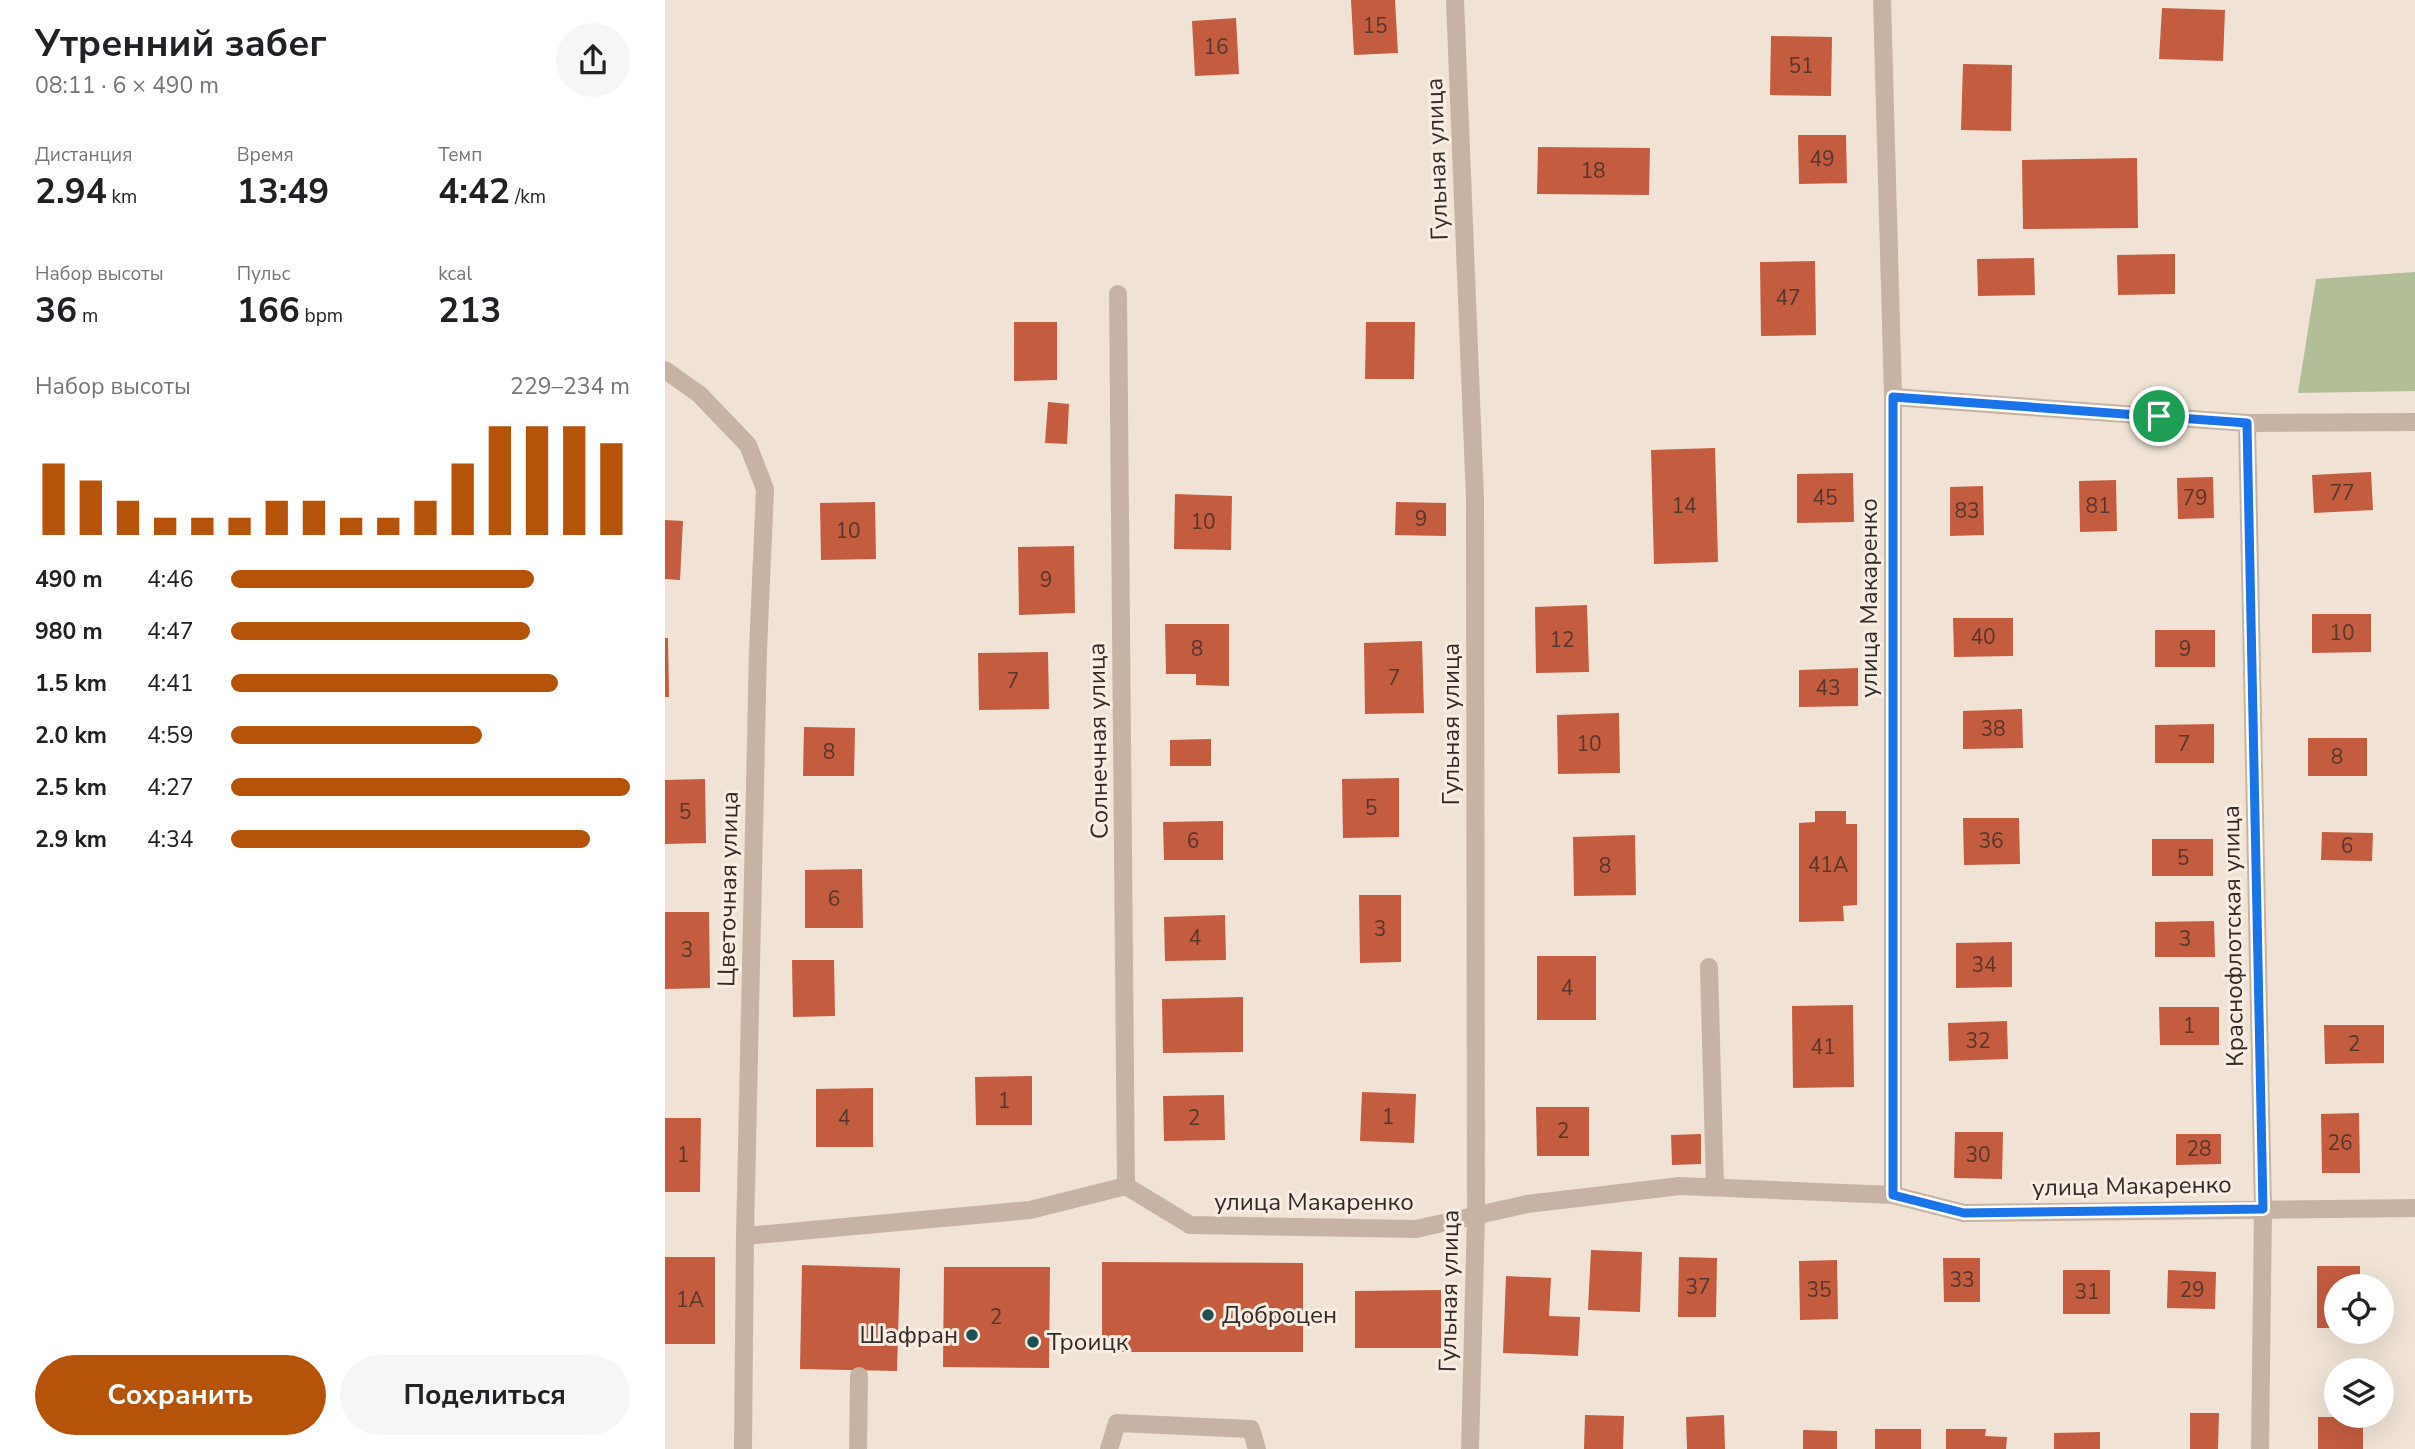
<!DOCTYPE html>
<html lang="ru">
<head>
<meta charset="utf-8">
<style>
	:root { --surface:#fff; --page:#f6f6f6; --text:#202124; --muted:#757577; --accent:#b45309 }
	body { margin:0; font-family:"Nunito Sans",sans-serif; background:var(--page); color:var(--text); height:100vh; display:flex; flex-direction:column; font-size:26px; white-space:nowrap }
	* { box-sizing:border-box; margin:0 }
	p { font-size:23px; color:var(--muted) }
	.icon { flex:none; width:38px; height:38px; fill:none; stroke:currentColor; stroke-width:2; stroke-linecap:round; stroke-linejoin:round }
	.map { position:relative; flex:1; overflow:hidden }
	.side { display:flex; flex-direction:column; background:var(--surface); width:665px }
	.side>* { flex:none }
	.buttons { position:absolute; left:1659px; top:1274px; display:grid; gap:14px }
	.buttons a { display:grid; place-items:center; width:70px; height:70px; border-radius:50%; background:var(--surface); box-shadow:0 7px 28px #0002; font-size:35px }
	.pin { position:absolute; display:grid; place-items:center; width:60px; height:60px; color:#fff; margin:-30px; border:4px solid #fff; border-radius:50%; box-shadow:0 2px 7px #0007 }
	.round { display:grid; place-items:center; flex:none; width:74px; height:74px; border-radius:37px; background:var(--page) }
	.headline { display:flex; align-items:center; justify-content:space-between; height:119px; padding:0 35px }
	h1 { font-size:38px; font-weight:700; line-height:52px }
	.metrics { display:grid; grid-template-columns:repeat(3,1fr); gap:10px; height:119px; padding:7px 35px }
	.metrics div { display:grid; align-content:center }
	.metrics b { font-size:35px; font-weight:700 }
	.metrics small { font-size:19px; font-weight:400 }
	.metrics p { font-size:19px }
	.chart { height:196px; padding:14px 35px }
	.chart p { display:flex; justify-content:space-between }
	.chart svg { width:100%; height:126px; margin-top:7px; stroke:var(--accent); stroke-width:6 }
	.action { display:flex; gap:14px; margin-top:auto; padding:14px 35px }
	.action a { flex:1; height:80px; border-radius:42px; background:var(--accent); color:#fff; font-size:28px; font-weight:700; line-height:80px; text-align:center }
	.action a+a { background:var(--page); color:var(--text) }
	ul { padding:0 35px; list-style:none; font-size:23px }
	li { display:grid; grid-template-columns:112px 84px 1fr; align-items:center; height:52px }
	li i { height:18px; border-radius:9px; background:var(--accent) }
	main { display:flex; flex:1; min-height:0 }
	.map>svg:first-child { display:block }
	.green { fill:#b2be97 }
	.building { fill:#c45c40 }
	.lines { fill:none; stroke-linecap:round; stroke-linejoin:round }
	.minor { stroke:#c7b3a3; stroke-width:18 }
	.route-casing { stroke:#fff; stroke-width:14 }
	.route { stroke:#1a73e8; stroke-width:9 }
	.poi-dot { fill:#1c5153; stroke:#f8ede2; stroke-width:2.5 }
	.labels { text-anchor:middle; dominant-baseline:central; stroke-width:6; stroke-linejoin:round; paint-order:stroke }
	.number-label { font-size:21px; fill:#57362c }
	.street-label { font-size:24px; fill:#332925; stroke:#f8ede2 }
	.poi-label { font-size:24px; fill:#332925; stroke:#f8ede2; text-anchor:start }
</style>
</head>
<body>
<main>
<section class="side">
<div class="headline"><div><h1>Утренний забег</h1><p>08:11 · 6 × 490 m</p></div><a class="round"><svg class="icon" aria-label="share" viewBox="0 0 24 24"><path d="M12 15V3M7 8l5-5 5 5M5 13v7h14v-7"/></svg></a></div>
<div class="metrics">
<div><p>Дистанция</p><b>2.94<small> km</small></b></div>
<div><p>Время</p><b>13:49</b></div>
<div><p>Темп</p><b>4:42<small> /km</small></b></div>
</div>
<div class="metrics">
<div><p>Набор высоты</p><b>36<small> m</small></b></div>
<div><p>Пульс</p><b>166<small> bpm</small></b></div>
<div><p>kcal</p><b>213</b></div>
</div>
<div class="chart"><p><span>Набор высоты</span>229–234 m</p>
<svg viewBox="0 0 160 44" preserveAspectRatio="none"><path d="M5 44V19M15 44V25M25 44V32M35 44V38M45 44V38M55 44V38M65 44V32M75 44V32M85 44V38M95 44V38M105 44V32M115 44V19M125 44V6M135 44V6M145 44V6M155 44V12"/></svg>
</div>
<ul>
<li><b>490 m</b>4:46<i style="width:76%"></i></li>
<li><b>980 m</b>4:47<i style="width:75%"></i></li>
<li><b>1.5 km</b>4:41<i style="width:82%"></i></li>
<li><b>2.0 km</b>4:59<i style="width:63%"></i></li>
<li><b>2.5 km</b>4:27<i style="width:100%"></i></li>
<li><b>2.9 km</b>4:34<i style="width:90%"></i></li>
</ul>
<div class="action"><a>Сохранить</a><a>Поделиться</a></div>
</section>
<div class="map">
<svg width="1750" height="1449" viewBox="0 0 1750 1449">
	<rect width="100%" height="100%" fill="#f0e3d6"/>
	<!-- green -->
	<path class="green" d="M1750 272V391L1633 393 1651 279Z"/>
	<!-- building -->
	<g class="building">
		<path d="M686 0H730L733 53 689 55Z"/>
		<path d="M1497 8 1560 10 1558 61 1494 59Z"/>
		<path d="M571 18 574 74 530 76 527 21Z"/>
		<path d="M1106 36 1167 37 1166 96 1105 95Z"/>
		<path d="M1298 64 1347 65 1346 131 1296 130Z"/>
		<path d="M1133 135H1181L1182 183 1134 184Z"/>
		<path d="M873 147 985 148 984 195 872 194Z"/>
		<path d="M1472 158 1473 228 1358 229 1357 160Z"/>
		<path d="M1510 254V294L1453 295 1452 255Z"/>
		<path d="M1369 258 1370 295 1313 296 1312 259Z"/>
		<path d="M1150 261 1151 335 1096 336 1095 262Z"/>
		<path d="M349 322H392V380L349 381Z"/>
		<path d="M701 322H750L749 379H700Z"/>
		<path d="M383 402 404 404 402 444 380 443Z"/>
		<path d="M1050 448 1053 562 989 564 986 450Z"/>
		<path d="M1706 472 1708 510 1649 513 1647 475Z"/>
		<path d="M1188 473 1189 522 1132 523V474Z"/>
		<path d="M1548 477 1549 518 1513 519 1512 478Z"/>
		<path d="M1451 480 1452 531 1415 532 1414 481Z"/>
		<path d="M1318 486 1319 535 1285 536V487Z"/>
		<path d="M510 494 567 496 566 550 509 549Z"/>
		<path d="M210 502 211 559 156 560 155 503Z"/>
		<path d="M731 502 781 503V536L730 535Z"/>
		<path d="M0 520 18 521 15 580 0 579Z"/>
		<path d="M409 546 410 613 354 615 353 547Z"/>
		<path d="M922 605 924 672 871 673 870 607Z"/>
		<path d="M1647 614H1706V652L1647 653Z"/>
		<path d="M1288 618H1348V656L1289 657Z"/>
		<path d="M500 624H564V686L531 685V674H501Z"/>
		<rect x="1490" y="630" width="60" height="37"/>
		<path d="M0 638H3L4 697H0Z"/>
		<path d="M757 641 759 713 700 714 699 643Z"/>
		<path d="M383 652 384 709 314 710 313 653Z"/>
		<path d="M1193 668V706L1134 707V670Z"/>
		<path d="M1357 709 1358 748 1298 749V711Z"/>
		<path d="M954 713 955 773 893 774 892 715Z"/>
		<path d="M1549 724V763H1490V725Z"/>
		<path d="M139 727 190 728 189 776H138Z"/>
		<rect x="1643" y="738" width="59" height="38"/>
		<path d="M546 739V766H505V740Z"/>
		<path d="M734 778V837L678 838 677 779Z"/>
		<path d="M40 779 41 843 0 844V780Z"/>
		<path d="M1150 811H1181V824H1192V905L1178 906 1179 921 1134 922V823L1150 822Z"/>
		<path d="M1298 818H1354L1355 864 1299 865Z"/>
		<path d="M558 821V860H499L498 822Z"/>
		<path d="M1657 832 1708 833 1707 861 1656 860Z"/>
		<path d="M970 835 971 895 909 896 908 837Z"/>
		<rect x="1487" y="839" width="61" height="37"/>
		<path d="M197 869 198 928H140V870Z"/>
		<path d="M694 895H736V962L695 963Z"/>
		<path d="M0 912H44L45 988 0 989Z"/>
		<path d="M560 915 561 960 500 961 499 917Z"/>
		<path d="M1549 921 1550 957H1490V922Z"/>
		<path d="M1347 942V987L1291 988V943Z"/>
		<rect x="872" y="956" width="59" height="64"/>
		<path d="M127 960H169L170 1016 128 1017Z"/>
		<path d="M578 997V1052L498 1053 497 999Z"/>
		<path d="M1188 1005 1189 1087 1128 1088 1127 1006Z"/>
		<path d="M1494 1007H1554V1045H1495Z"/>
		<path d="M1342 1021 1343 1059 1284 1061 1283 1023Z"/>
		<path d="M1659 1025H1719V1063L1660 1064Z"/>
		<path d="M367 1076V1125H311L310 1077Z"/>
		<path d="M208 1088V1147H151V1089Z"/>
		<path d="M697 1092 751 1094 749 1143 695 1141Z"/>
		<path d="M559 1095 560 1140 499 1141 498 1096Z"/>
		<path d="M871 1107H924V1156H872Z"/>
		<path d="M1694 1113 1695 1173H1657L1656 1114Z"/>
		<path d="M0 1118H36L35 1192H0Z"/>
		<path d="M1290 1132H1338L1337 1179 1289 1178Z"/>
		<path d="M1036 1134V1164L1007 1165 1006 1135Z"/>
		<path d="M1511 1134H1556V1164L1511 1165Z"/>
		<path d="M926 1250 977 1252 975 1312 923 1310Z"/>
		<rect x="0" y="1257" width="50" height="87"/>
		<path d="M1014 1257 1052 1258 1051 1317H1013Z"/>
		<path d="M1278 1258H1315V1302H1279Z"/>
		<path d="M1172 1260 1173 1319 1135 1320 1134 1261Z"/>
		<path d="M437 1262 638 1263V1352H437Z"/>
		<path d="M137 1265 235 1268 232 1371 135 1369Z"/>
		<path d="M1652 1266H1695V1286H1671V1328H1652Z"/>
		<path d="M279 1267H385L384 1368 278 1367Z"/>
		<rect x="1398" y="1270" width="47" height="44"/>
		<path d="M1503 1270 1551 1272 1550 1309 1502 1308Z"/>
		<path d="M841 1276 886 1278 884 1316 915 1317 913 1356 838 1353Z"/>
		<path d="M776 1290V1348H690V1291Z"/>
		<path d="M1525 1413H1554L1553 1449H1525Z"/>
		<path d="M920 1415 959 1416 958 1449H919Z"/>
		<path d="M1059 1415 1060 1449H1022L1021 1417Z"/>
		<rect x="1653" y="1417" width="45" height="32"/>
		<rect x="1210" y="1429" width="46" height="20"/>
		<path d="M1281 1429H1321L1320 1436 1342 1437 1341 1449H1281Z"/>
		<path d="M1138 1430 1172 1431V1449H1138Z"/>
		<path d="M1435 1432V1449H1389V1433Z"/>
	</g>
	<g class="lines">
		<!-- minor -->
		<g class="minor">
			<path d="M790 0 810 499 811 1214 805 1449"/>
			<path d="M1217 0 1228 397V1195"/>
			<path d="M453 294 461 1186"/>
			<path d="M0 370 34 394 83 445 100 489 93 650 80 1236 78 1449"/>
			<path d="M1228 397 1582 423 1750 422"/>
			<path d="M1582 423 1598 1209 1595 1449"/>
			<path d="M1044 967 1050 1187"/>
			<path d="M80 1236 365 1210 461 1186 525 1225 751 1229 862 1204 1015 1186 1228 1195 1299 1213 1750 1208"/>
			<path d="M193 1449 194 1376"/>
			<path d="M444 1449 452 1423 586 1429 592 1449"/>
		</g>
	</g>
	<g class="lines">
		<!-- route casing -->
		<g class="route-casing">
			<path id="route" d="M1228 397 1582 423 1598 1209 1299 1213 1228 1195Z"/>
		</g>
		<!-- route -->
		<use href="#route" class="route"/>
	</g>
	<!-- markers -->
	<g class="poi-dot">
		<circle cx="543" cy="1315" r="7"/>
		<circle cx="307" cy="1335" r="7"/>
		<circle cx="368" cy="1342" r="7"/>
	</g>
	<g class="labels">
		<!-- number labels -->
		<g class="number-label">
			<text x="710" y="26">15</text>
			<text x="551" y="47">16</text>
			<text x="1136" y="66">51</text>
			<text x="1157" y="159">49</text>
			<text x="928" y="171">18</text>
			<text x="1123" y="298">47</text>
			<text x="1677" y="493">77</text>
			<text x="1160" y="498">45</text>
			<text x="1530" y="498">79</text>
			<text x="1019" y="506">14</text>
			<text x="1433" y="506">81</text>
			<text x="1302" y="511">83</text>
			<text x="756" y="519">9</text>
			<text x="538" y="522">10</text>
			<text x="183" y="531">10</text>
			<text x="381" y="580">9</text>
			<text x="1677" y="633">10</text>
			<text x="1318" y="637">40</text>
			<text x="897" y="640">12</text>
			<text x="532" y="649">8</text>
			<text x="1520" y="649">9</text>
			<text x="729" y="678">7</text>
			<text x="348" y="681">7</text>
			<text x="1163" y="688">43</text>
			<text x="1328" y="729">38</text>
			<text x="924" y="744">10</text>
			<text x="1519" y="744">7</text>
			<text x="164" y="752">8</text>
			<text x="1672" y="757">8</text>
			<text x="706" y="808">5</text>
			<text x="20" y="812">5</text>
			<text x="528" y="841">6</text>
			<text x="1326" y="841">36</text>
			<text x="1682" y="846">6</text>
			<text x="1518" y="858">5</text>
			<text x="1163" y="865">41А</text>
			<text x="940" y="866">8</text>
			<text x="169" y="899">6</text>
			<text x="715" y="929">3</text>
			<text x="530" y="938">4</text>
			<text x="1520" y="939">3</text>
			<text x="22" y="950">3</text>
			<text x="1319" y="965">34</text>
			<text x="902" y="988">4</text>
			<text x="1524" y="1026">1</text>
			<text x="1313" y="1041">32</text>
			<text x="1689" y="1044">2</text>
			<text x="1158" y="1047">41</text>
			<text x="339" y="1101">1</text>
			<text x="723" y="1117">1</text>
			<text x="179" y="1118">4</text>
			<text x="529" y="1118">2</text>
			<text x="898" y="1131">2</text>
			<text x="1675" y="1143">26</text>
			<text x="1534" y="1149">28</text>
			<text x="18" y="1155">1</text>
			<text x="1313" y="1155">30</text>
			<text x="1297" y="1280">33</text>
			<text x="1033" y="1287">37</text>
			<text x="1154" y="1290">35</text>
			<text x="1527" y="1290">29</text>
			<text x="1422" y="1292">31</text>
			<text x="25" y="1300">1А</text>
			<text x="331" y="1317">2</text>
		</g>
		<!-- street labels -->
		<g class="street-label">
			<text transform="translate(772 159) rotate(-92)">Гульная улица</text>
			<text transform="translate(1204 598) rotate(-90)">улица Макаренко</text>
			<text transform="translate(786 724) rotate(-90)">Гульная улица</text>
			<text transform="translate(433 741) rotate(-91)">Солнечная улица</text>
			<text transform="translate(63 889) rotate(-89)">Цветочная улица</text>
			<text transform="translate(1568 936) rotate(-91)">Краснофлотская улица</text>
			<text transform="translate(1467 1186) rotate(-1)">улица Макаренко</text>
			<text x="649" y="1202">улица Макаренко</text>
			<text transform="translate(784 1291) rotate(-89)">Гульная улица</text>
		</g>
		<!-- poi labels -->
		<g class="poi-label">
			<text x="557" y="1315">Доброцен</text>
			<text x="293" y="1335" text-anchor="end">Шафран</text>
			<text x="382" y="1342">Троицк</text>
		</g>
	</g>
</svg>
<div class="buttons">
<a><svg class="icon" aria-label="locate" viewBox="0 0 24 24"><circle cx="12" cy="12" r="6"/><path d="M12 2v4M12 18v4M2 12h4M18 12h4"/></svg></a>
<a><svg class="icon" aria-label="layers" viewBox="0 0 24 24"><path d="M12 4l9 5-9 5-9-5zM3 14l9 5 9-5"/></svg></a>
</div>
<div class="pin" style="left:1494px;top:416px;background:#1e9e55"><svg class="icon" aria-label="arrive" viewBox="0 0 24 24"><path d="M6 21V4h12l-3 4 3 4H6"/></svg></div>
</div>
</main>
</body>
</html>
